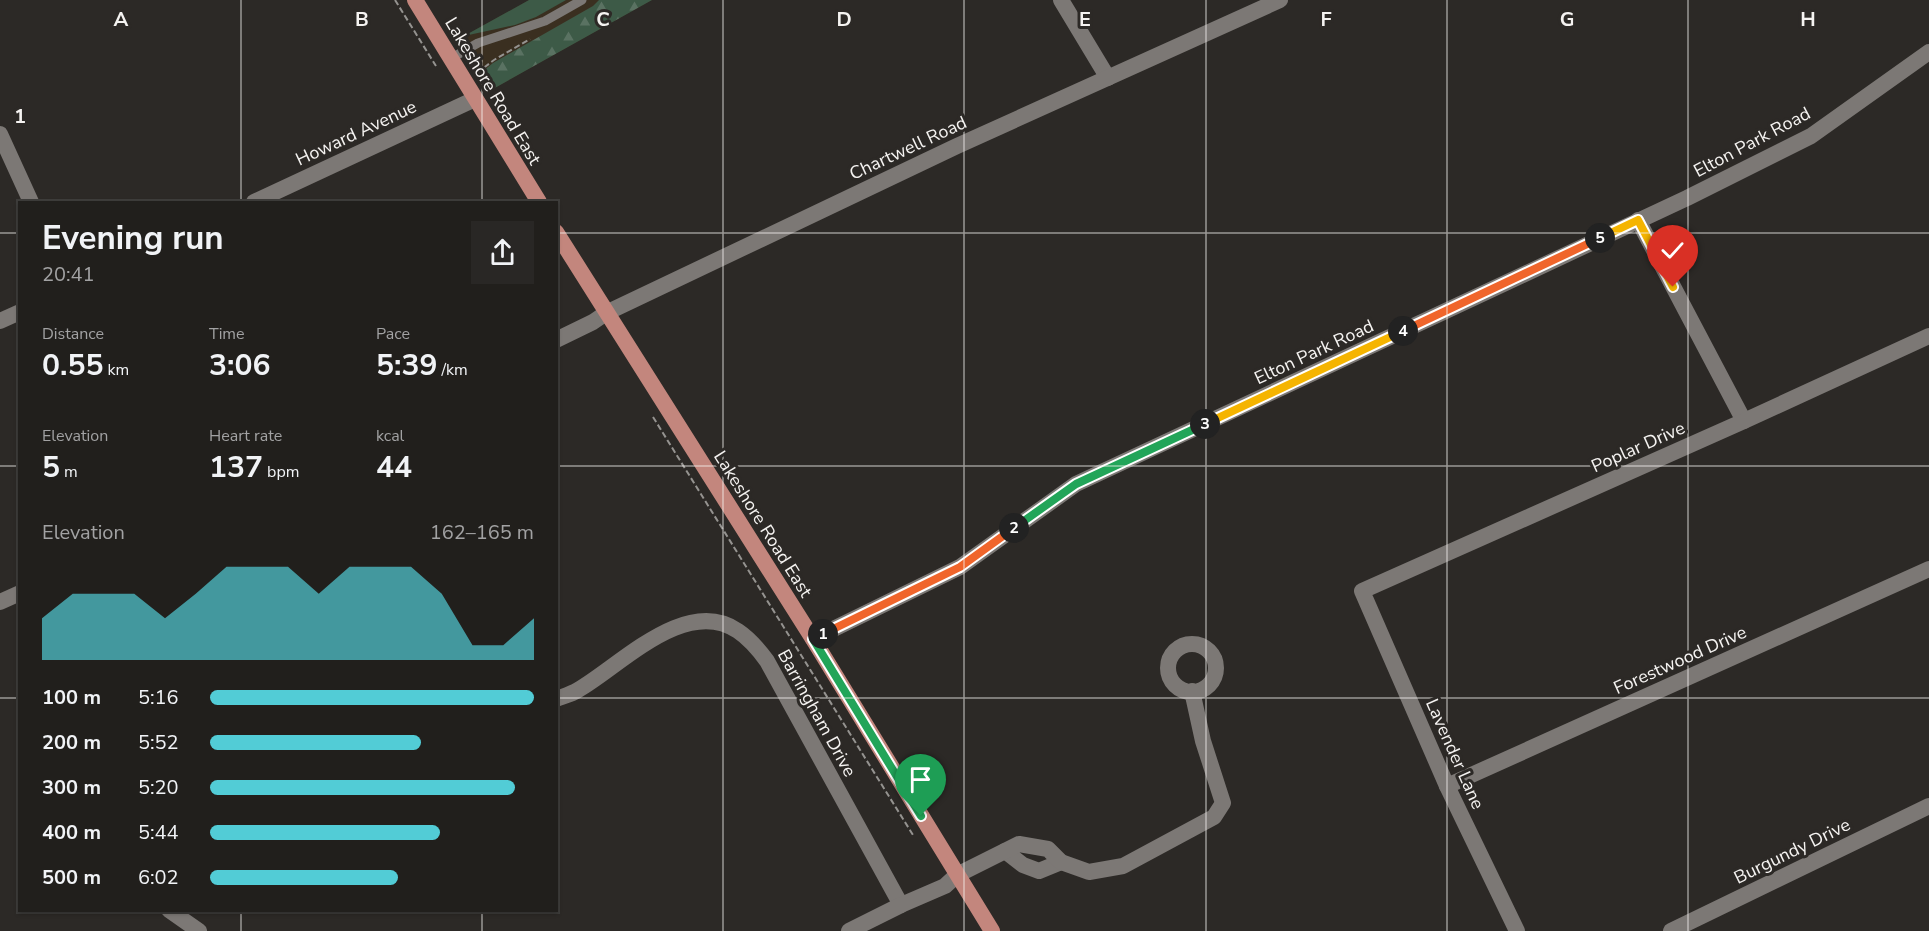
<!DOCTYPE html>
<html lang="en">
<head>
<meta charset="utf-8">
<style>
	:root { --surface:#211f1c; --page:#292725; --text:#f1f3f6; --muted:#a2a2a3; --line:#3e3d3b; --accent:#52ccd6 }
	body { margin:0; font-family:"Nunito Sans",sans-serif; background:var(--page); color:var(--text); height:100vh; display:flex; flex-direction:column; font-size:22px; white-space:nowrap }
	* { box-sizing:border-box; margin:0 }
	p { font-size:20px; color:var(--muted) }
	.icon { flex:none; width:33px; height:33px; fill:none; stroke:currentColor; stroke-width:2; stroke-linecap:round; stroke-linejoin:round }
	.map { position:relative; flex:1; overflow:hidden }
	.details { position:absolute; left:18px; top:201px; width:540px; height:711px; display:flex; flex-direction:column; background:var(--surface); border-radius:0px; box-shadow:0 2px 4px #0004,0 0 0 2px var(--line) }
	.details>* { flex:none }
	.pin { position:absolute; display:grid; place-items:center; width:51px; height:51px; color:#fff; margin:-62px -26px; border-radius:50% 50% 50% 0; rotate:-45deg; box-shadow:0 0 6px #0007 }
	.pin .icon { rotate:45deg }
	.km { position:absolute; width:30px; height:30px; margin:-15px; border-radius:50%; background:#222; color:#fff; font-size:16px; line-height:30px; text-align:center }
	.round { display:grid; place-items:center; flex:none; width:63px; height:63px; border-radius:0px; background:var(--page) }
	.summary { display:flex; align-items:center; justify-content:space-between; height:102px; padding:0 24px }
	h1 { font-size:33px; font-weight:700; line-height:45px }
	.figures { display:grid; grid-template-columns:repeat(3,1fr); gap:9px; height:102px; padding:6px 24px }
	.figures div { display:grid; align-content:center }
	.figures b { font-size:30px; font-weight:700 }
	.figures small { font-size:16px; font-weight:400 }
	.figures p { font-size:16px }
	.chart { height:168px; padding:12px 24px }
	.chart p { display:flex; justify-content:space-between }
	.chart svg { width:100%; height:108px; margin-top:6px; fill:var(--accent); opacity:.7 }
	ul { padding:0 24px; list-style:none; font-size:20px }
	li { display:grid; grid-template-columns:96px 72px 1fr; align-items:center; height:45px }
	li i { height:15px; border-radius:8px; background:var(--accent) }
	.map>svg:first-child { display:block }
	.education { fill:#3a2f20 }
	.grass { fill:#3d5a47 }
	.forest { fill:url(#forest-firs) }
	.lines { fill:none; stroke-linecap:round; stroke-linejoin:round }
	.path { stroke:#959390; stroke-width:2; stroke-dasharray:6 3; stroke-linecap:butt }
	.service { stroke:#7c7875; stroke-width:9 }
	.minor { stroke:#7c7875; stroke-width:16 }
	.tertiary { stroke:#7c7875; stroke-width:16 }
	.primary { stroke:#c3867d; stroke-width:16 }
	.split-1-casing { stroke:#fff; stroke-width:12 }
	.split-2-casing { stroke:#fff; stroke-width:12 }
	.split-3-casing { stroke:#fff; stroke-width:12 }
	.split-4-casing { stroke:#fff; stroke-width:12 }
	.split-5-casing { stroke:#fff; stroke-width:12 }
	.split-6-casing { stroke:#fff; stroke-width:12 }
	.split-1 { stroke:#22a559; stroke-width:8 }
	.split-2 { stroke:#f0652b; stroke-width:8 }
	.split-3 { stroke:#22a559; stroke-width:8 }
	.split-4 { stroke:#f5b400; stroke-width:8 }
	.split-5 { stroke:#f0652b; stroke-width:8 }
	.split-6 { stroke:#f5b400; stroke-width:8 }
	.grid { fill:none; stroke:#f5f3f1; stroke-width:1.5; stroke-opacity:0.55 }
	.labels { text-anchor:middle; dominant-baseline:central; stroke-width:6; stroke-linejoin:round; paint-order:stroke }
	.street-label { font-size:18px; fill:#f5f3f1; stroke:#2c2926 }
	.grid-label { font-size:20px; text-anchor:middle; font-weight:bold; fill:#f5f3f1; stroke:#2c2926; stroke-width:6; stroke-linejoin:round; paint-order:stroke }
</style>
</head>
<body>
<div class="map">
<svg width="1929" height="931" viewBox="0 0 1929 931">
	<defs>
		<pattern id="forest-firs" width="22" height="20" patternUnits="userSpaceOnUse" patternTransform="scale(1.5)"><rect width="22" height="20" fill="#3d5a47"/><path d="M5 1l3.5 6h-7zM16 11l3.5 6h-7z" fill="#5a7262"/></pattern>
	</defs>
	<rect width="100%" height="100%" fill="#2c2926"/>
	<!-- education -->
	<path class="education" d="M529 0H652L493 89 464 36Z"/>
	<!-- grass -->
	<path class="grass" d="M529 0H566L536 17 515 25 464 36Z"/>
	<!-- forest -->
	<path class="forest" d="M599 0H652L493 89 483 71 493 63 593 6Z"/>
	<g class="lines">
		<!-- path -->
		<g class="path">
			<path d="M395 0 436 66"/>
			<path d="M477 73 494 60 530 39"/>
			<path d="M653 417 913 835"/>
		</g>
		<!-- service -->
		<path class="service" d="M450 59 478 43 545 21 582 0"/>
		<!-- minor -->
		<g class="minor">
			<path d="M1061 0 1108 78"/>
			<path d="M0 134 31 202"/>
			<path d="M254 202 475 99"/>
			<path d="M1638 220 1744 421"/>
			<path d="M0 321 20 312"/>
			<path d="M556 340 593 322 606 313"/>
			<path d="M0 602 20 593"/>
			<path d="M813 639 960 567 1076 484 1687 198 1811 136 1929 52"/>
			<circle cx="1192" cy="668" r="24"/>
			<path d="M556 699C564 696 572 694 578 690 620 666 686 595 738 631 750 639 759 650 767 661L901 905"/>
			<path d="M1447 786 1929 569"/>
			<path d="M1005 851 1023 865 1039 871 1061 862"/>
			<path d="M169 910 199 931"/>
			<path d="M849 931 901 905 945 886 957 875 1019 844 1048 849 1061 862 1089 872 1123 866 1214 817 1223 803 1203 741 1192 691"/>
			<path d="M1517 931 1447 786 1362 591 1744 421 1929 336"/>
			<path d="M1671 931 1929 806"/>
		</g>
		<!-- tertiary -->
		<path class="tertiary" d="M606 313 957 146 1280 0"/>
		<!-- primary -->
		<g class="primary">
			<path d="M415 0 539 202"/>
			<path d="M556 232 813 639 992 931"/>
		</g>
	</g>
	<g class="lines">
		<!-- split-1 casing -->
		<g class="split-1-casing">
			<path id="split-1" d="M823 634 813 639 921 816"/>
		</g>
		<!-- split-2 casing -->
		<g class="split-2-casing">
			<path id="split-2" d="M823 634 960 567 1014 528"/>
		</g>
		<!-- split-3 casing -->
		<g class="split-3-casing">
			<path id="split-3" d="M1014 528 1076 484 1205 424"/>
		</g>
		<!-- split-4 casing -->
		<g class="split-4-casing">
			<path id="split-4" d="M1205 424 1403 331"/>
		</g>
		<!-- split-5 casing -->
		<g class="split-5-casing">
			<path id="split-5" d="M1403 331 1600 238"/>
		</g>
		<!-- split-6 casing -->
		<g class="split-6-casing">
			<path id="split-6" d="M1600 238 1638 220 1673 287"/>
		</g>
		<!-- split-1 -->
		<use href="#split-1" class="split-1"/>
		<!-- split-2 -->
		<use href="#split-2" class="split-2"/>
		<!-- split-3 -->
		<use href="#split-3" class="split-3"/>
		<!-- split-4 -->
		<use href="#split-4" class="split-4"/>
		<!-- split-5 -->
		<use href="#split-5" class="split-5"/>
		<!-- split-6 -->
		<use href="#split-6" class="split-6"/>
	</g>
	<!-- grid -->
	<path class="grid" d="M241 0V202M482 0V202M723 0V931M964 0V931M1206 0V931M1447 0V931M1688 0V931M0 233H20M556 233H1929M0 466H20M556 466H1929M0 698H20M556 698H1929M241 910V931M482 910V931"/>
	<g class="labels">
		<!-- street labels -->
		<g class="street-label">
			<text transform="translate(493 91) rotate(59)">Lakeshore Road East</text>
			<text transform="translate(356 133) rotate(-25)">Howard Avenue</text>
			<text transform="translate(1752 142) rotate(-28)">Elton Park Road</text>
			<text transform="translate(908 148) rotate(-25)">Chartwell Road</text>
			<text transform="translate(1314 352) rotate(-25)">Elton Park Road</text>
			<text transform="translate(1638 447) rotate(-24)">Poplar Drive</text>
			<text transform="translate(763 524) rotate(58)">Lakeshore Road East</text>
			<text transform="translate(1680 660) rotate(-24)">Forestwood Drive</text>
			<text transform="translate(817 713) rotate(61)">Barringham Drive</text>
			<text transform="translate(1455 754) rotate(66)">Lavender Lane</text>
			<text transform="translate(1792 851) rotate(-26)">Burgundy Drive</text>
		</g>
	</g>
	<g class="grid-label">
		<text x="121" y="26">A</text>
		<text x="362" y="26">B</text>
		<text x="603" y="26">C</text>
		<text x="844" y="26">D</text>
		<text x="1085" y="26">E</text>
		<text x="1326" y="26">F</text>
		<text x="1567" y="26">G</text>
		<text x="1808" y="26">H</text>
		<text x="20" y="123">1</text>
	</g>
</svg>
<div class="pin" style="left:921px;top:816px;background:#1e9e55"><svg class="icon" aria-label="arrive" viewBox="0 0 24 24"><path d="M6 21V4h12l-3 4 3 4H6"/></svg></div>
<div class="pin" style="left:1673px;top:287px;background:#d93025"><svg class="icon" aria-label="check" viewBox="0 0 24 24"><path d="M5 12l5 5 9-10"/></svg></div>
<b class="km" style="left:823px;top:634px">1</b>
<b class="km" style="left:1014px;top:528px">2</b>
<b class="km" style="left:1205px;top:424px">3</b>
<b class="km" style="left:1403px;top:331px">4</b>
<b class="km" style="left:1600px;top:238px">5</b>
<section class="details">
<div class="summary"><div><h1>Evening run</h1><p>20:41</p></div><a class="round"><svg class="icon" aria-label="share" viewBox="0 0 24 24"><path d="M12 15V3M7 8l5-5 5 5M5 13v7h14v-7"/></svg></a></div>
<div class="figures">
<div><p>Distance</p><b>0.55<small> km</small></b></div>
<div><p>Time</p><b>3:06</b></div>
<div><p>Pace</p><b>5:39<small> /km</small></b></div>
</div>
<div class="figures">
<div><p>Elevation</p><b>5<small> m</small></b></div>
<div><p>Heart rate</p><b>137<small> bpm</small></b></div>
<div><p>kcal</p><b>44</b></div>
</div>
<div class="chart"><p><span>Elevation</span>162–165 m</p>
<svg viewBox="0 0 160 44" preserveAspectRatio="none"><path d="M0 44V27L10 17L20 17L30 17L40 27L50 17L60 6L70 6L80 6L90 17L100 6L110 6L120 6L130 17L140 38L150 38L160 27V44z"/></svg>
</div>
<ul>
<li><b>100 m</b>5:16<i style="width:100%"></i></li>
<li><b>200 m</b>5:52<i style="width:65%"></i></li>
<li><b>300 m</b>5:20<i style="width:94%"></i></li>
<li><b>400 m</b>5:44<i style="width:71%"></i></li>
<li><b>500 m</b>6:02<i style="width:58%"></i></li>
</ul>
</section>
</div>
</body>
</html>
